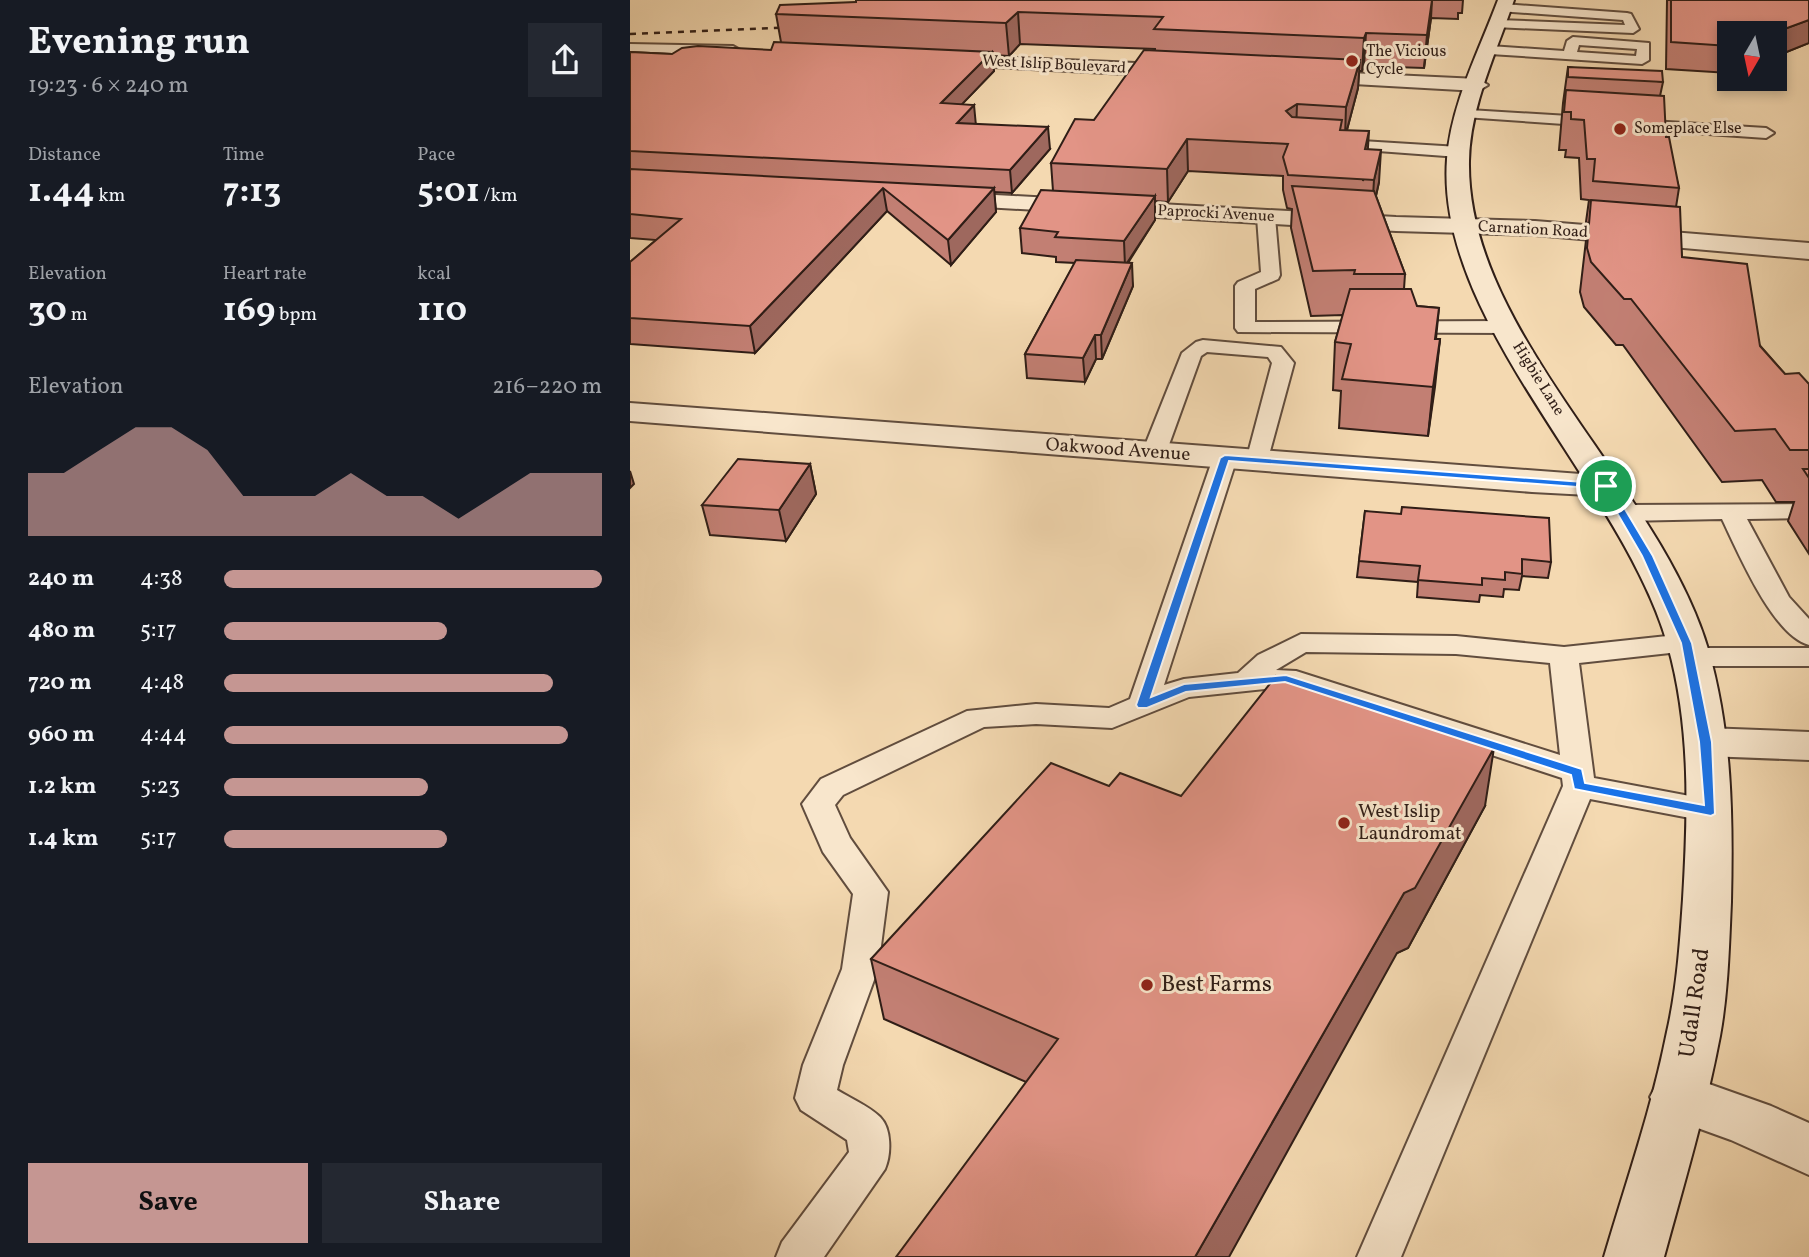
<!DOCTYPE html>
<html lang="en">
<head>
<meta charset="utf-8">
<style>
	:root { --surface:#171b24; --page:#242831; --text:#f1f3f6; --muted:#9ea1a6; --accent:#c59692 }
	body { margin:0; font-family:Vollkorn,serif; background:var(--page); color:var(--text); height:100vh; display:flex; flex-direction:column; font-size:26px; white-space:nowrap }
	* { box-sizing:border-box; margin:0 }
	p { font-size:23px; color:var(--muted) }
	.icon { flex:none; width:38px; height:38px; fill:none; stroke:currentColor; stroke-width:2; stroke-linecap:round; stroke-linejoin:round }
	.map { position:relative; flex:1; overflow:hidden }
	.drawer { display:flex; flex-direction:column; background:var(--surface); width:630px }
	.drawer>* { flex:none }
	.needle { width:46px; rotate:189deg }
	.fabs { position:absolute; left:1087px; top:21px; display:grid; gap:14px }
	.fabs a { display:grid; place-items:center; width:70px; height:70px; border-radius:0px; background:var(--surface); box-shadow:0 4px 10px #0003; font-size:35px }
	.pin { position:absolute; display:grid; place-items:center; width:60px; height:60px; color:#fff; margin:-30px; border:4px solid #fff; border-radius:50%; box-shadow:0 2px 7px #0007 }
	.round { display:grid; place-items:center; flex:none; width:74px; height:74px; border-radius:0px; background:var(--page) }
	.summary { display:flex; align-items:center; justify-content:space-between; height:119px; padding:0 28px }
	h1 { font-size:38px; font-weight:700; line-height:52px }
	.figures { display:grid; grid-template-columns:repeat(3,1fr); gap:10px; height:119px; padding:7px 28px }
	.figures div { display:grid; align-content:center }
	.figures b { font-size:35px; font-weight:700 }
	.figures small { font-size:19px; font-weight:400 }
	.figures p { font-size:19px }
	.chart { height:196px; padding:14px 28px }
	.chart p { display:flex; justify-content:space-between }
	.chart svg { width:100%; height:126px; margin-top:7px; fill:var(--accent); opacity:.7 }
	.action { display:flex; gap:14px; margin-top:auto; padding:14px 28px }
	.action a { flex:1; height:80px; border-radius:0px; background:var(--accent); color:#111; font-size:28px; font-weight:700; line-height:80px; text-align:center }
	.action a+a { background:var(--page); color:var(--text) }
	ul { padding:0 28px; list-style:none; font-size:23px }
	li { display:grid; grid-template-columns:112px 84px 1fr; align-items:center; height:52px }
	li i { height:18px; border-radius:9px; background:var(--accent) }
	main { display:flex; flex:1; min-height:0 }
	.map>svg:first-child { display:block }
	.lines { fill:none; stroke-linecap:round; stroke-linejoin:round }
	.service-casing { stroke:#614d3e; stroke-width:4 }
	.minor-casing { stroke:#614d3e; stroke-width:4 }
	.tertiary-casing { stroke:#614d3e; stroke-width:4 }
	.secondary-casing { stroke:#301e17; stroke-width:4 }
	.service { fill:#f8e6cc; fill-rule:evenodd }
	.minor { fill:#f8e6cc; fill-rule:evenodd }
	.tertiary { fill:#f8e6cc; fill-rule:evenodd }
	.secondary { fill:#f8e6cc; fill-rule:evenodd }
	.rail { stroke:#301e17; stroke-width:2.5; stroke-dasharray:6 6; stroke-linecap:butt }
	.wall { fill:#c27f73; stroke:#301e17; stroke-width:2 }
	.shaded-wall { fill:#9e685e; stroke:#301e17; stroke-width:2 }
	.building { fill:#e29486; stroke:#301e17; stroke-width:2 }
	.route { fill:#1a73e8; stroke:#fff; stroke-width:2; fill-rule:evenodd }
	.poi-dot { fill:#8f2418; stroke:#f8e6cc; stroke-width:2.5 }
	.labels { text-anchor:middle; dominant-baseline:central; stroke-width:6; stroke-linejoin:round; paint-order:stroke }
	.far-poi-label { font-size:16px; fill:#301e17; stroke:#f8e6cc; text-anchor:start }
	.far-street-label { font-size:16px; fill:#301e17; stroke:#f8e6cc }
	.street-label { font-size:19px; fill:#301e17; stroke:#f8e6cc }
	.poi-label { font-size:19px; fill:#301e17; stroke:#f8e6cc; text-anchor:start }
	.near-poi-label { font-size:23px; fill:#301e17; stroke:#f8e6cc; text-anchor:start }
	.near-street-label { font-size:23px; fill:#301e17; stroke:#f8e6cc }
</style>
</head>
<body>
<main>
<section class="drawer">
<div class="summary"><div><h1>Evening run</h1><p>19:23 · 6 × 240 m</p></div><a class="round"><svg class="icon" aria-label="share" viewBox="0 0 24 24"><path d="M12 15V3M7 8l5-5 5 5M5 13v7h14v-7"/></svg></a></div>
<div class="figures">
<div><p>Distance</p><b>1.44<small> km</small></b></div>
<div><p>Time</p><b>7:13</b></div>
<div><p>Pace</p><b>5:01<small> /km</small></b></div>
</div>
<div class="figures">
<div><p>Elevation</p><b>30<small> m</small></b></div>
<div><p>Heart rate</p><b>169<small> bpm</small></b></div>
<div><p>kcal</p><b>110</b></div>
</div>
<div class="chart"><p><span>Elevation</span>216–220 m</p>
<svg viewBox="0 0 160 44" preserveAspectRatio="none"><path d="M0 44V22L10 22L20 14L30 6L40 6L50 14L60 30L70 30L80 30L90 22L100 30L110 30L120 38L130 30L140 22L150 22L160 22V44z"/></svg>
</div>
<ul>
<li><b>240 m</b>4:38<i style="width:100%"></i></li>
<li><b>480 m</b>5:17<i style="width:59%"></i></li>
<li><b>720 m</b>4:48<i style="width:87%"></i></li>
<li><b>960 m</b>4:44<i style="width:91%"></i></li>
<li><b>1.2 km</b>5:23<i style="width:54%"></i></li>
<li><b>1.4 km</b>5:17<i style="width:59%"></i></li>
</ul>
<div class="action"><a>Save</a><a>Share</a></div>
</section>
<div class="map">
<svg width="1179" height="1257" viewBox="0 0 1179 1257">
	<rect width="100%" height="100%" fill="#f4d9b1"/>
	<filter id="stains"><feTurbulence type="fractalNoise" baseFrequency=".00286" numOctaves="4"/><feColorMatrix values="0 0 0 0 .2 0 0 0 0 .09 0 0 0 0 .02 0 0 0 .5 -.17"/></filter>
	<radialGradient id="worn" r=".72"><stop offset=".6" stop-color="#630" stop-opacity="0"/><stop offset="1" stop-color="#630" stop-opacity=".3"/></radialGradient>
	<g class="lines">
		<!-- service casing -->
		<g class="service-casing">
			<g id="service">
				<path d="M873 4 997 13 1001 14 1009 29 1003 33 864 27V21L868 20 995 25 993 20 869 11 867 8Z"/>
				<path d="M943 37 1019 43V60L1012 64 860 54 853 50 860 46 934 51 937 41ZM949 45 1007 49 1006 56 947 52Z"/>
				<path d="M839 110 1136 128 1144 133 1136 138 834 117 832 114 834 111Z"/>
				<path d="M699 139 829 147 837 152 829 157 694 147 691 144 694 141Z"/>
				<path d="M636 212 645 217 650 275 648 279 625 289V322L876 321 883 323 886 327 883 331 876 333 608 332 605 328V286L608 282 631 272 627 217Z"/>
				<path d="M573 340 651 347 664 363 636 466H620L616 461 642 363 638 357 577 352 571 356 536 453 532 458H516L512 453 552 353 566 342Z"/>
				<path d="M595 451 603 453 607 458 534 685 554 679 608 673 628 655 671 634 826 636 934 647 1056 634 1066 637 1070 643 1067 648H1179V666H1060L1050 663 1046 657 1049 652 949 663 964 778 1081 800 1093 803 1097 811 1093 819 1081 822 960 799 771 1257H727L933 786 932 778 654 687 559 697 482 728 406 724 354 727 213 795 205 805 220 838 258 892 248 969 213 1065 207 1090C220 1098 239 1106 250 1117 262 1129 261 1155 255 1169L194 1257H146L152 1242 219 1152 217 1140 171 1110 165 1098 173 1065 212 969 223 894 193 852 172 804 191 779 337 711 406 704 479 708 500 699 583 458 587 453ZM676 652 826 654 920 663 930 755 666 671 646 670Z"/>
				<path d="M1179 504V518L1117 519 1159 597 1179 619V645C1143 636 1108 552 1092 519L994 521 985 518 981 513 985 508 994 505Z"/>
			</g>
		</g>
		<!-- minor casing -->
		<g class="minor-casing">
			<g id="minor">
				<path d="M311 192 766 217 905 221 1179 243V259L905 235 766 231 303 204 299 199 303 194Z"/>
				<path d="M0 403 977 476 989 479 994 486 989 493 977 496 902 492 0 421Z"/>
				<path d="M1076 728 1179 732V760L1076 756 1061 752 1055 742 1061 732Z"/>
			</g>
		</g>
		<!-- tertiary casing -->
		<g class="tertiary-casing">
			<g id="tertiary">
				<path d="M0 44 103 46 112 51 103 56 0 54Z"/>
				<path d="M310 55 554 65 563 71 554 77 304 64 301 60 304 56Z"/>
				<path d="M677 71 848 79 858 85 848 91 670 81 668 77Z"/>
				<path d="M1048 1073 1141 1106 1179 1123V1175L1101 1140 1029 1114 1020 1097 1029 1080Z"/>
			</g>
		</g>
		<!-- secondary casing -->
		<g class="secondary-casing">
			<path id="secondary" d="M868 0H884C867 51 840 106 839 161 836 333 1029 484 1078 649 1102 732 1103 817 1101 902 1099 947 1098 992 1090 1036 1076 1110 1054 1184 1034 1257H974C996 1182 1022 1108 1037 1032 1047 988 1050 943 1053 899 1058 815 1061 728 1038 646 993 486 805 324 817 159 821 104 849 51 868 0Z"/>
		</g>
		<!-- service -->
		<use href="#service" class="service"/>
		<!-- minor -->
		<use href="#minor" class="minor"/>
		<!-- tertiary -->
		<use href="#tertiary" class="tertiary"/>
		<!-- secondary -->
		<use href="#secondary" class="secondary"/>
		<!-- rail -->
		<path class="rail" d="M0 34 168 27"/>
	</g>
	<!-- wall -->
	<g class="wall">
		<path d="M226 0H833L832 13H828V19L801 18 794 68 734 66 732 71H729L728 88 717 130 738 149 749 182 746 196 775 274 774 289 787 306 809 308 806 339H810L798 436 709 428 711 391 703 390 705 342 713 315 681 316 661 228 662 209 657 208 653 190V176L558 171 538 202 525 201V220L498 263 503 286 472 359H466L455 382 397 378 395 354 445 263 426 262V257L392 253 390 228 423 191 421 163 464 120 525 51V49L390 44 379 56 363 55 364 71 332 104 346 124 420 149 382 193 364 192 366 212 321 265 257 211 125 353 0 344V262L26 240 0 238V52L42 54 141 50 151 42 146 14 226 2Z"/>
		<path d="M1037 0H1179V43L1144 57V33H1099V73L1036 69Z"/>
		<path d="M938 67 1033 82 1030 96 1036 137 1049 188 1046 207 1052 257 1155 374 1179 384V554L1158 521 1164 502H1146L1132 480 1092 482 993 345H986L954 307 950 292 958 223 956 222 959 200 951 199 949 158 935 157 936 150H929L933 103Z"/>
		<path d="M180 464 186 494 156 541 80 535 72 505Z"/>
		<path d="M735 511 921 562 918 578 892 576 889 590 874 589 873 597 850 595 849 602 787 597 788 582 727 577Z"/>
		<path d="M479 786 551 796 855 806 778 948 767 953 396 1082 254 1019 241 959Z"/>
	</g>
	<!-- shaded-wall -->
	<g class="shaded-wall">
		<path d="M802 0 801 18 794 68 797 35Z"/>
		<path d="M388 12 390 44 379 56 376 23Z"/>
		<path d="M1179 20V43L1144 57V33Z"/>
		<path d="M736 33 734 66 732 71 734 38Z"/>
		<path d="M362 52 364 71 313 124 311 103Z"/>
		<path d="M730 60 728 88 715 137 716 107Z"/>
		<path d="M667 104 666 134 656 111Z"/>
		<path d="M344 105 346 126 327 123Z"/>
		<path d="M418 127 420 149 382 193 380 170Z"/>
		<path d="M739 131 737 163 733 181 735 149Z"/>
		<path d="M557 139 558 171 538 202 537 169Z"/>
		<path d="M751 150 749 182 742 213 744 180Z"/>
		<path d="M253 188 257 211 125 353 120 326Z"/>
		<path d="M364 188 366 212 321 265 318 240Z"/>
		<path d="M525 196V220L495 266 494 241Z"/>
		<path d="M502 263 503 286 472 359 471 335Z"/>
		<path d="M465 335 466 359 455 382 453 358Z"/>
		<path d="M810 339 805 387 798 436 803 387Z"/>
		<path d="M180 464 186 494 156 541 149 510Z"/>
		<path d="M0 471 4 484 0 488Z"/>
		<path d="M864 748 855 806 778 948 767 953 599 1257H565L774 893Z"/>
	</g>
	<!-- building -->
	<g class="building">
		<path d="M226 0H802L797 35 736 33 734 38 524 29 533 17 388 12 376 23 146 14 150 5 226 2Z"/>
		<path d="M1041 0H1179V20L1143 33H1099V46L1041 42Z"/>
		<path d="M144 42 362 52 311 103 344 105 327 123 418 127 380 170 0 151V52L42 54 52 48 68 46 141 50Z"/>
		<path d="M514 50 730 60 716 107 667 104 656 111 662 117 712 120 710 130 739 131 735 149 751 150 744 180 658 175 653 157 658 144 557 139 537 169 421 163 445 119 464 120Z"/>
		<path d="M938 67 1032 71 1033 82 938 77Z"/>
		<path d="M936 90 1034 96 1036 137H1039L1049 188 963 181 965 159H957L954 120 941 119V112H934Z"/>
		<path d="M0 169 364 188 318 240 253 188 120 326 0 318V262L51 219 0 214Z"/>
		<path d="M662 186 744 191 775 274H724L725 270 683 271Z"/>
		<path d="M411 190 525 196 494 241 425 237 428 232 390 228Z"/>
		<path d="M961 200 1050 207 1052 257 1117 264 1130 346 1155 374 1169 373 1179 384V450H1160L1145 429 1105 431 1001 299H994L961 262 957 248Z"/>
		<path d="M446 260 502 263 471 335H465L453 358 395 354Z"/>
		<path d="M720 289H781L787 306 809 308 805 339H810L803 387 712 379 721 344 705 342Z"/>
		<path d="M108 459 180 464 149 510 72 505Z"/>
		<path d="M1173 469H1179V478Z"/>
		<path d="M772 507 919 518 921 562 892 559V574L875 572V580L852 578V585L788 580 790 566 729 561 735 511 771 514Z"/>
		<path d="M646 676 864 748 785 888 774 893 565 1257H266L428 1039 241 959 421 763 479 786 490 773 551 796Z"/>
	</g>
	<!-- route -->
	<path class="route" d="M595 455 980 484 1023 556 1062 643 1082 742 1085 814 1081 816 944 789 941 775 655 682 556 692 517 708H508L506 705 590 458ZM599 461 973 489 1012 556 1051 643 1069 742 1074 805 955 783 952 769 656 675 554 684 521 697Z"/>
	<!-- markers -->
	<g class="poi-dot">
		<circle cx="722" cy="61" r="7"/>
		<circle cx="990" cy="129" r="7"/>
		<circle cx="714" cy="823" r="7"/>
		<circle cx="517" cy="985" r="7"/>
	</g>
	<g class="labels">
		<!-- far-poi labels -->
		<g class="far-poi-label">
			<text x="736" y="52">The Vicious<tspan x="736" dy="18">Cycle</tspan></text>
			<text x="1004" y="129">Someplace Else</text>
		</g>
		<!-- far-street labels -->
		<g class="far-street-label">
			<text transform="translate(424 65) rotate(3)">West Islip Boulevard</text>
			<text transform="translate(586 214) rotate(3)">Paprocki Avenue</text>
			<text transform="translate(903 230) rotate(3)">Carnation Road</text>
			<text transform="translate(908 379) rotate(58)">Higbie Lane</text>
		</g>
		<!-- street labels -->
		<g class="street-label">
			<text transform="translate(488 450) rotate(4)">Oakwood Avenue</text>
		</g>
		<!-- poi labels -->
		<g class="poi-label">
			<text x="728" y="812">West Islip<tspan x="728" dy="22">Laundromat</tspan></text>
		</g>
		<!-- near-poi labels -->
		<g class="near-poi-label">
			<text x="531" y="985">Best Farms</text>
		</g>
		<!-- near-street labels -->
		<g class="near-street-label">
			<text transform="translate(1065 1003) rotate(-82)">Udall Road</text>
		</g>
	</g>
	<rect width="100%" height="100%" filter="url(#stains)"/>
	<rect width="100%" height="100%" fill="url(#worn)"/>
</svg>
<div class="fabs">
<a><svg class="needle" viewBox="-14 -14 28 28"><path d="M0-13l5 13h-10z" fill="#e53935"/><path d="M0 13l5-13h-10z" fill="#9ea1a6"/></svg></a>
</div>
<div class="pin" style="left:976px;top:486px;background:#1e9e55"><svg class="icon" aria-label="arrive" viewBox="0 0 24 24"><path d="M6 21V4h12l-3 4 3 4H6"/></svg></div>
</div>
</main>
</body>
</html>
